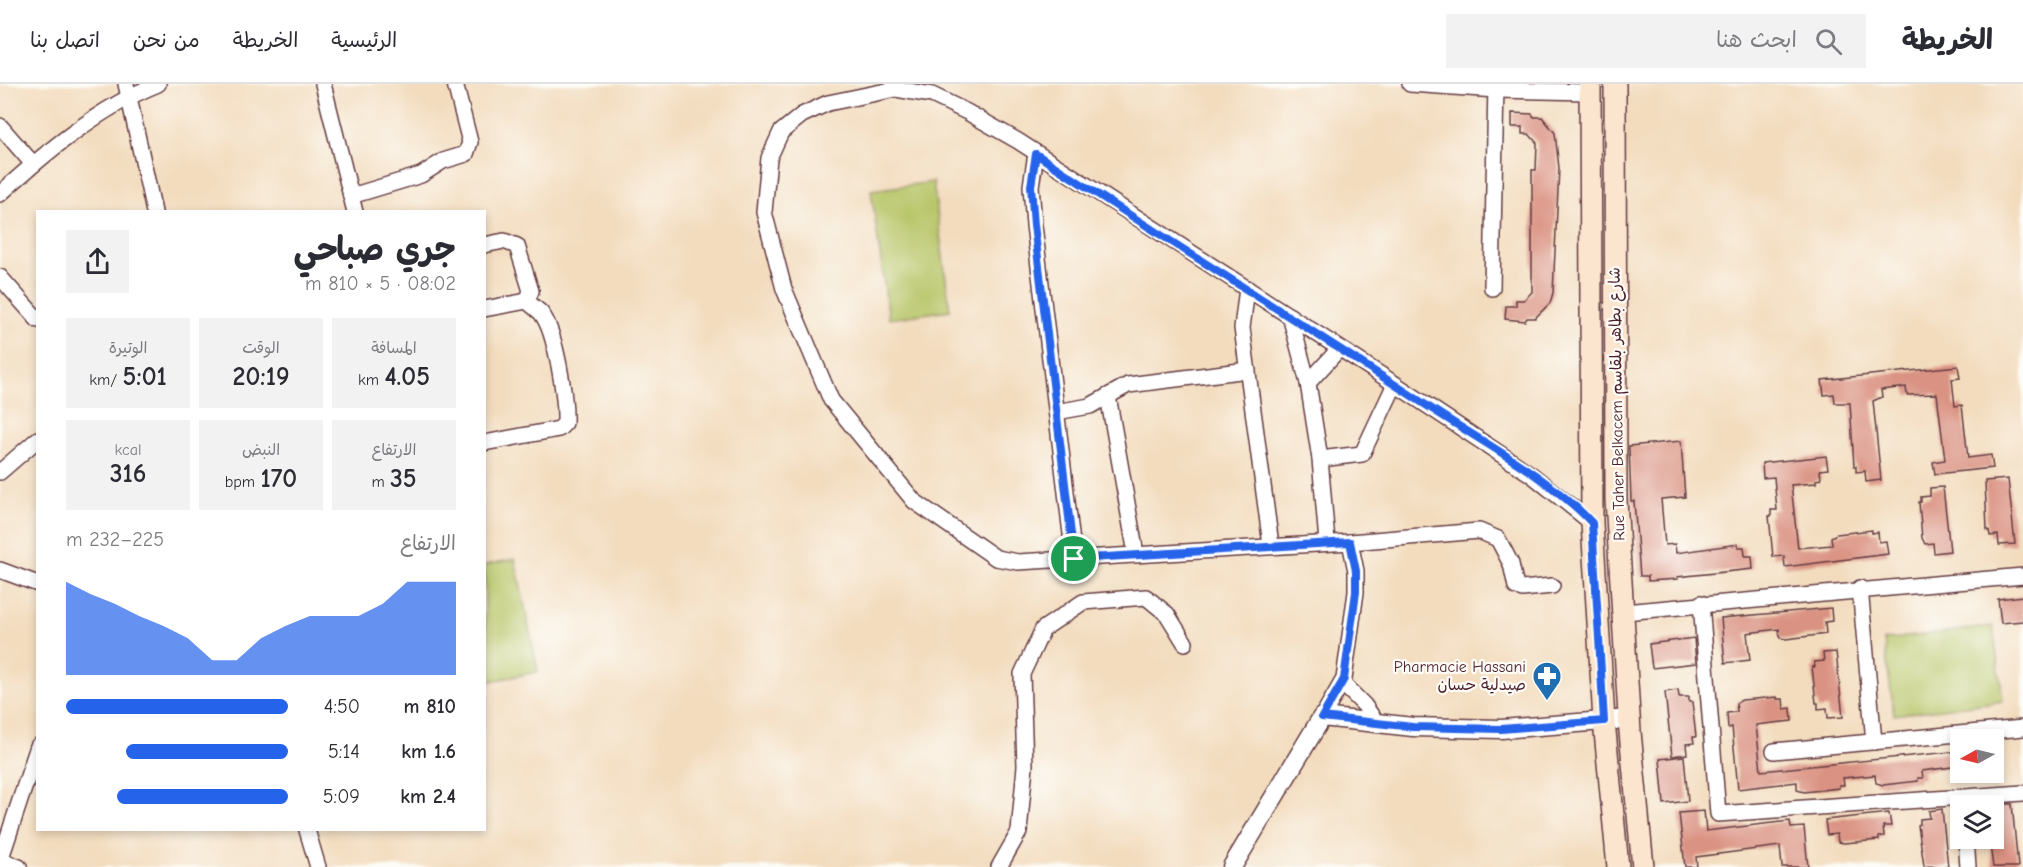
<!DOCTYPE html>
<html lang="ar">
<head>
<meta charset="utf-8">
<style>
	:root { --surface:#fff; --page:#f2f2f3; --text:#2b2b33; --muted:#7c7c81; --line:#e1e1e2; --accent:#2563eb }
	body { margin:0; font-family:"Comic Neue","Playpen Sans Arabic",sans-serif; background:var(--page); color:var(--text); direction:rtl; height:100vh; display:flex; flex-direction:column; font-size:22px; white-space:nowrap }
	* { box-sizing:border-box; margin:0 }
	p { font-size:20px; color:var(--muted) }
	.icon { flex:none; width:33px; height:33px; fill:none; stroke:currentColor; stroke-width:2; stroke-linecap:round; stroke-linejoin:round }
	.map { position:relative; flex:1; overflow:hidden; direction:ltr }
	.panel { position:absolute; left:36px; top:126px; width:450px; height:621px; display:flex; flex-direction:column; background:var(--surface); border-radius:0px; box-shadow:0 3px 9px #0003; direction:rtl }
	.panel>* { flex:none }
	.needle { width:39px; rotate:262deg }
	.fabs { position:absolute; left:1950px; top:645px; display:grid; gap:12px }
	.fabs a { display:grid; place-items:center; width:54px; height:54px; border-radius:0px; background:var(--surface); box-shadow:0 3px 9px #0003; font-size:30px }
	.pin { position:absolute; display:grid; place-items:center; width:51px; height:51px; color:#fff; margin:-26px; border:3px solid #fff; border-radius:50%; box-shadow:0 2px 6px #0007 }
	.round { display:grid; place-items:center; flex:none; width:63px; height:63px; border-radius:0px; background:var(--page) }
	.headline { display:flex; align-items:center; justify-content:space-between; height:102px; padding:0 30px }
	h1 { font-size:33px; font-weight:700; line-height:45px }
	.stats { display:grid; grid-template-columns:repeat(3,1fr); gap:9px; height:102px; padding:6px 30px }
	.stats div { display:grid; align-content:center; border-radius:0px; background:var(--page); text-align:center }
	.stats b { font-size:26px; font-weight:700 }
	.stats small { font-size:16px; font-weight:400 }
	.stats p { font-size:16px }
	.chart { height:168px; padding:12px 30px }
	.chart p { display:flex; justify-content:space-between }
	.chart svg { width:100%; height:108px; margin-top:6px; fill:var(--accent); opacity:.7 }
	ul { padding:0 30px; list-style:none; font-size:20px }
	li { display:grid; grid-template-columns:96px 72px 1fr; align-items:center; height:45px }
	li i { height:15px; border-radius:8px; background:var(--accent) }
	header { display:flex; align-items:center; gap:36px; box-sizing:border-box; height:84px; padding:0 30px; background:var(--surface); border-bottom:2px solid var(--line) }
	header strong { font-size:28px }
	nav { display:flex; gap:33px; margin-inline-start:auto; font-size:21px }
	.search { width:420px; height:54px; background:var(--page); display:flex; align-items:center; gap:15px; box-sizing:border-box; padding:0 21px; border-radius:0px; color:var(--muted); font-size:22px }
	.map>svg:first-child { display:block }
	.green { fill:#b8c669; stroke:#81724a; stroke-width:1.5 }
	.building { fill:#da9282 }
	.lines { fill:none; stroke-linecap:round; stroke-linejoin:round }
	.minor-casing { stroke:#633b41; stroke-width:18 }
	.tertiary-casing { stroke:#633b41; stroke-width:21 }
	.secondary-casing { stroke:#633b41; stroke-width:24 }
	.minor { stroke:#fff; stroke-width:15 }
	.tertiary { stroke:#fff; stroke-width:18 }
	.secondary { stroke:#fbe5cf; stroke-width:21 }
	.route-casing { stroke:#fff; stroke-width:12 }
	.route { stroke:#2563eb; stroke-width:8 }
	.labels { text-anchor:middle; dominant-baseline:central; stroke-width:4.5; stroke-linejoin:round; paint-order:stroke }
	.street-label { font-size:16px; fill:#4a1f2b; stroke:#fdfcf7 }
	.poi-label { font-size:16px; fill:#4a1f2b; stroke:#fdfcf7; text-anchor:end }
</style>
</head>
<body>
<header>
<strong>الخريطة</strong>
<div class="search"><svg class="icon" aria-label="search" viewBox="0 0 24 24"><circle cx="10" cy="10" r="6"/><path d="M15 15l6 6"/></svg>ابحث هنا</div>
<nav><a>الرئيسية</a><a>الخريطة</a><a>من نحن</a><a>اتصل بنا</a></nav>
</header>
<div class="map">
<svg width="2023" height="783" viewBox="0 0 2023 783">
	<rect width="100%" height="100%" fill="#fdfcf7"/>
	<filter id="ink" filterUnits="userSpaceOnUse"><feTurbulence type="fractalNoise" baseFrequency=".0167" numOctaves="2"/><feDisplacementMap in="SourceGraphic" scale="12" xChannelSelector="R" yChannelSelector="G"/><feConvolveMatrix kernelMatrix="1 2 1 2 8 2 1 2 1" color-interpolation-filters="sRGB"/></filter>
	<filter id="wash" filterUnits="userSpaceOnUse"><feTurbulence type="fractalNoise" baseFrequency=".008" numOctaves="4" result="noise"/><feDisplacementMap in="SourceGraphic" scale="24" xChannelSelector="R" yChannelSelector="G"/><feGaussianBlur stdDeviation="1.35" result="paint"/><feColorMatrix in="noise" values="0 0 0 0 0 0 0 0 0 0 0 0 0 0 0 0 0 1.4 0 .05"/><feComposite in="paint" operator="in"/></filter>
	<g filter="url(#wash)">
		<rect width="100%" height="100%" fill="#f3dcbe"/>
		<!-- green -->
		<g class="green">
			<path d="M933 98 950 226 889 235 871 106Z"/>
			<path d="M515 475 538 588 485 598V481Z"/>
			<path d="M1993 542 2003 617 1894 631 1884 556Z"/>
		</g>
		<g id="blocks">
			<!-- building -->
			<g class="building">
				<path d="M1512 29 1532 30 1534 33H1542L1555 49 1559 84 1553 209 1550 219 1535 234H1527L1525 237 1505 235 1506 222H1516V216H1524L1532 208V86H1536L1537 59 1529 50H1522V43H1512Z"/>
				<path d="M1958 282 1960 294 1952 295 1955 322 1962 321 1968 374 1991 371 1993 384 1935 390 1933 378 1945 376 1937 310 1907 311 1906 303 1881 306 1882 313 1873 317 1881 396 1866 398 1865 387 1856 388V382H1854L1850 319H1835L1834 310 1824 311 1822 296Z"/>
				<path d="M1681 357 1685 413 1661 415 1665 461 1675 460 1676 469 1738 460V463H1744L1745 472H1752L1753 485 1677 493 1678 495 1648 497V492H1640L1634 417H1631L1629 362Z"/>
				<path d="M1826 372 1828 385 1820 386 1821 395 1816 396V399L1791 401 1798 464 1832 461 1831 453 1837 450 1872 446V449L1878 448 1879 458 1886 457 1888 470 1785 483 1784 472 1773 473 1769 432H1771V426H1777L1774 393 1763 394 1762 379Z"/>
				<path d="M2008 395 2015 460 1999 461 1998 451 1990 452 1989 446H1987L1985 397Z"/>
				<path d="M1943 403 1950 467 1934 469 1933 459 1925 460 1922 454 1919 418H1921V413L1930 412V404Z"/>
				<path d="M2023 512V537L2001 539 1998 515Z"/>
				<path d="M1831 524 1832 537 1825 538 1826 550 1786 555 1780 554 1779 545 1747 549 1750 576 1725 579 1721 534Z"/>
				<path d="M1694 554 1696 579 1652 584 1649 560Z"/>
				<path d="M1836 568 1843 633 1828 634 1827 624 1818 625V619H1816L1812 583H1815L1814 578 1824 577 1823 569Z"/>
				<path d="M1678 606 1679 613H1689V618H1692L1696 653H1693L1694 659 1686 660 1687 670 1672 672 1665 608Z"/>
				<path d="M1777 613V615H1783L1784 625 1791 624 1792 637 1756 641 1761 687 1960 667V682L1922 687 1923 694H1918V697L1883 701 1876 699 1875 691 1843 694 1844 701H1839V704L1804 708 1797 706V698L1738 705 1732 643 1728 644 1727 629 1737 628 1736 619 1742 616Z"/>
				<path d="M1684 672 1688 717 1664 720 1660 675Z"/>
				<path d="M1998 720H2012L2018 783H1993L1989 754H1994V727H1999Z"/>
				<path d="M1942 725 1948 783 1924 782 1918 741 1920 740V735L1930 734 1929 727Z"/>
				<path d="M1704 727 1706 747 1790 737 1791 744 1804 743 1808 783H1782L1780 762 1696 773 1697 783H1685L1679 729Z"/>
				<path d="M1889 729 1891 742H1883L1884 752 1879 753V756L1844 759 1838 758 1837 750 1827 751 1825 736Z"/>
			</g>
		</g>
	</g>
	<g filter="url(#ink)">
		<use href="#blocks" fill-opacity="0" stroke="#633b41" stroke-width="1.5"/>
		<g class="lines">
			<!-- minor casing -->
			<g class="minor-casing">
				<g id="minor">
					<path d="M126 0 154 128"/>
					<path d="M323 0 355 128"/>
					<path d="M1410 0 1496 6 1590 8"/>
					<path d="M0 42 33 80"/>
					<path d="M1036 70 1031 102 1034 141 1074 475"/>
					<path d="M0 110C46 68 100 23 158 0"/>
					<path d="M351 112 421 91 443 77 466 70 470 58 455 0"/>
					<path d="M484 161 504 157 517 162 531 207 527 217"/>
					<path d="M0 193 38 236"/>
					<path d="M1247 204 1242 244 1271 461"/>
					<path d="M1492 204 1496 0"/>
					<path d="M484 225 527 217C531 221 537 225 541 229 556 247 566 315 565 339L559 345 484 359"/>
					<path d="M1290 232 1308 299 1339 265"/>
					<path d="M1308 299 1320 375 1327 458"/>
					<path d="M1108 312 1136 470"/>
					<path d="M1056 328 1090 322 1128 301 1248 286"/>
					<path d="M1320 375 1362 370 1395 300"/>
					<path d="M0 388 38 355"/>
					<path d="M1350 458 1479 447 1498 455 1511 480 1516 503 1522 505 1552 502"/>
					<path d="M0 486 38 500"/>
					<path d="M1860 504 1874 658"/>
					<path d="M1701 519 1718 730 2023 709"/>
					<path d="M1624 528 2023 492"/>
					<path d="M1342 599 1364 621 1376 638"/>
					<path d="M1322 633 1344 595 1356 508V487L1350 458 1018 478 996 474 914 417 831 316 784 205 764 128 769 74 781 48 802 31 828 19 896 5 932 11 967 28 1018 57 1395 300 1532 391 1592 439"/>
					<path d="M1774 667 2023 644"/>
					<path d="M307 746 318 783"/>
					<path d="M1966 754 1968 783"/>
					<path d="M0 776 19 783"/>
					<path d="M0 777 38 662"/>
					<path d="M999 783 1019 748 1025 682 1022 590 1043 545 1083 518 1146 513 1167 530 1185 559"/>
				</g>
			</g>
			<!-- tertiary casing -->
			<g class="tertiary-casing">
				<path id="tertiary" d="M1232 783 1322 633 1413 643 1501 645 1629 635"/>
			</g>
			<!-- secondary casing -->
			<g class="secondary-casing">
				<g id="secondary">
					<path d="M1590 0 1592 439 1604 637 1618 783"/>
					<path d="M1615 0 1616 415 1630 648 1643 783"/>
				</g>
			</g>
			<!-- minor -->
			<use href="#minor" class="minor"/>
			<!-- tertiary -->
			<use href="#tertiary" class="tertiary"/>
			<!-- secondary -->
			<use href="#secondary" class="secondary"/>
		</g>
	</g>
	<g class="lines" filter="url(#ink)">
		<!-- route casing -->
		<g class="route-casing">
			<path id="route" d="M1036 70C1166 156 1299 237 1429 323 1482 358 1549 393 1592 439L1604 637 1501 645 1413 643 1322 633 1344 595 1356 508V487L1350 458 1074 475 1034 141 1031 102Z"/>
		</g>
		<!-- route -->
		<use href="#route" class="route"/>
	</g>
	<!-- icons -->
	<defs>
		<g id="pharmacy-pin" transform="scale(1.5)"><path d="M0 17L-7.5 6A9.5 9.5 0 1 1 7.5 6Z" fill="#1f6fb2" stroke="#fdfcf7"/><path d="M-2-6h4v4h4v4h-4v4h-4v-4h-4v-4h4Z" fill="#fff"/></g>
	</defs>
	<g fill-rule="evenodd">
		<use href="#pharmacy-pin" x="1547" y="592"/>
	</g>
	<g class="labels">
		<!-- street labels -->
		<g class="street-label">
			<text transform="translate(1617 320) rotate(-91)">Rue Taher Belkacem شارع بطاهر بلقاسم</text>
		</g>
		<!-- poi labels -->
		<g class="poi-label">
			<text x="1526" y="583">Pharmacie Hassani<tspan x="1526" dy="18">صيدلية حسان</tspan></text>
		</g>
	</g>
</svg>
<div class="fabs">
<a><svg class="needle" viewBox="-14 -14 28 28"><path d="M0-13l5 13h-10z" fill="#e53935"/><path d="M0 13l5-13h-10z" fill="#7c7c81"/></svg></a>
<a><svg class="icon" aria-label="layers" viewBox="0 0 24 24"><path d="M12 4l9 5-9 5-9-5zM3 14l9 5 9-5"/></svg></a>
</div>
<div class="pin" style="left:1074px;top:475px;background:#1e9e55"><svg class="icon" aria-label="arrive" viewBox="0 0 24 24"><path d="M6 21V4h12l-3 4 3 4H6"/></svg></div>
<section class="panel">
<div class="headline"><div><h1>جري صباحي</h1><p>08:02 · 5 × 810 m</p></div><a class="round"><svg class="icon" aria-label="share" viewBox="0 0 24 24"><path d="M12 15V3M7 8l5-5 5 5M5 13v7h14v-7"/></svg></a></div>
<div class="stats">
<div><p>المسافة</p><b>4.05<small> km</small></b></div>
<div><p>الوقت</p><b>20:19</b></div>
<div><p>الوتيرة</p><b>5:01<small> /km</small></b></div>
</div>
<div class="stats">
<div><p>الارتفاع</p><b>35<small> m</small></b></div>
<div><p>النبض</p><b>170<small> bpm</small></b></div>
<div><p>kcal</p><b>316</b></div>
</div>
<div class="chart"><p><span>الارتفاع</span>225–232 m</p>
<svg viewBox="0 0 160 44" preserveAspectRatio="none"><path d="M0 44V6L10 11L20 15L30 20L40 24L50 29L60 38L70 38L80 29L90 24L100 20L110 20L120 20L130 15L140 6L150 6L160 6V44z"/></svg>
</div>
<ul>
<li><b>810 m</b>4:50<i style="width:100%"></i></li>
<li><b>1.6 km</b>5:14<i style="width:73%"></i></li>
<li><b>2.4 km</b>5:09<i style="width:77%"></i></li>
</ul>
</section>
</div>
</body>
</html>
